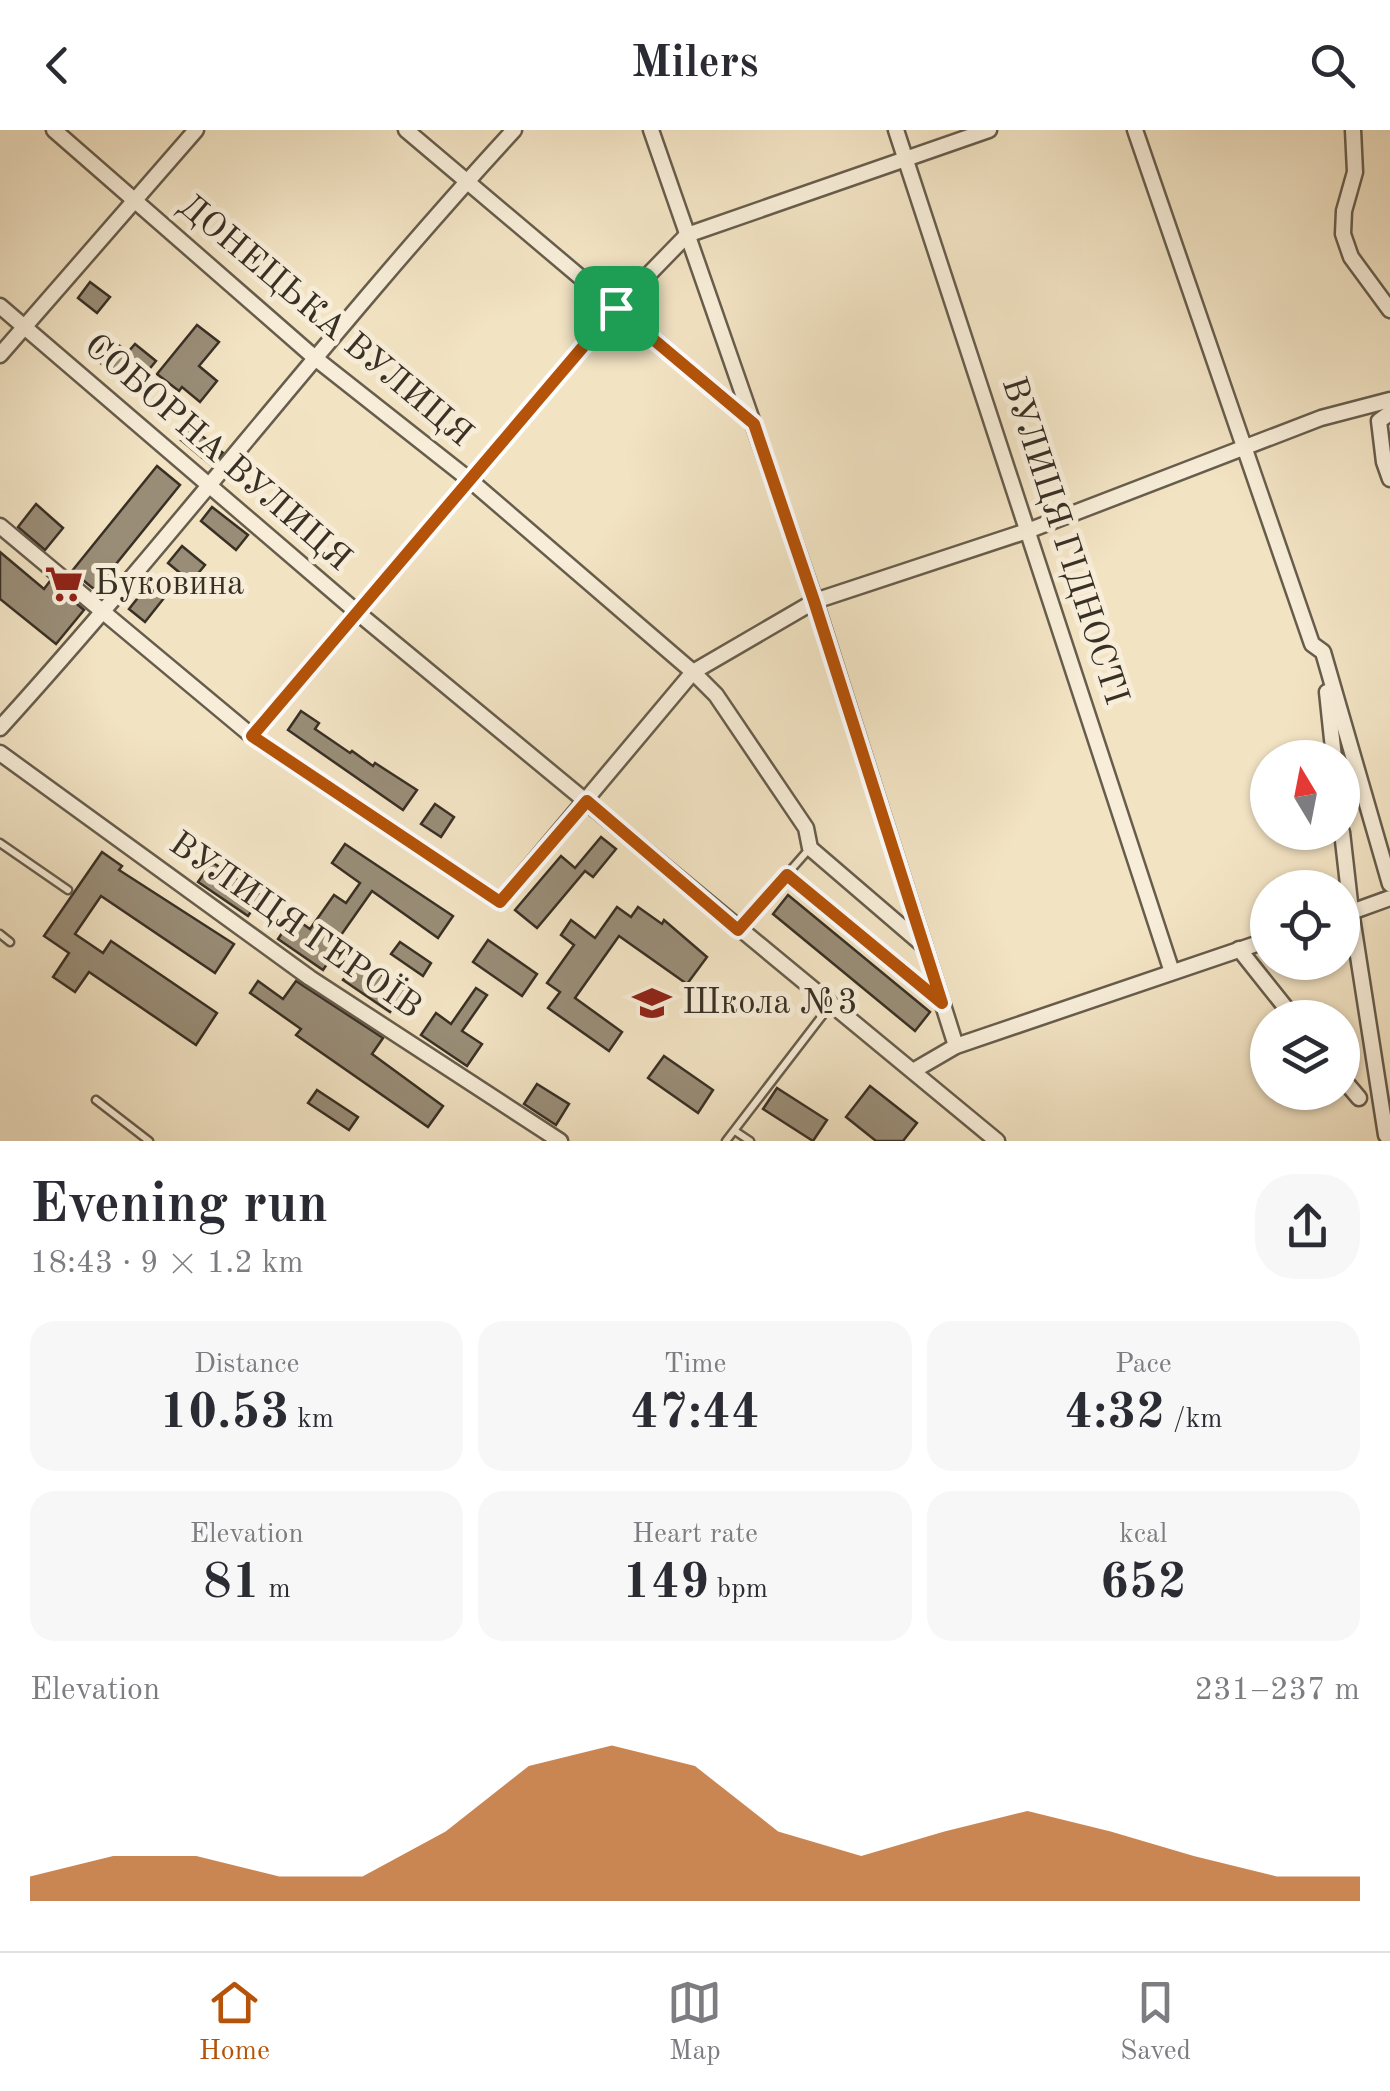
<!DOCTYPE html>
<html lang="en">
<head>
<meta charset="utf-8">
<style>
	:root { --surface:#fff; --page:#f7f7f7; --text:#2b2b33; --muted:#7c7c81; --line:#e1e1e2; --accent:#b45309 }
	body { margin:0; font-family:"Old Standard TT",serif; background:var(--page); color:var(--text); height:100vh; display:flex; flex-direction:column; font-size:38px; white-space:nowrap }
	* { box-sizing:border-box; margin:0 }
	p { font-size:32px; color:var(--muted) }
	.icon { flex:none; width:55px; height:55px; fill:none; stroke:currentColor; stroke-width:2; stroke-linecap:round; stroke-linejoin:round }
	.map { position:relative; height:1011px; overflow:hidden }
	.details { display:flex; flex-direction:column; background:var(--surface); flex:1 }
	.details>* { flex:none }
	.needle { width:65px; rotate:350deg }
	.controls { position:absolute; left:1250px; top:610px; display:grid; gap:20px }
	.controls a { display:grid; place-items:center; width:110px; height:110px; border-radius:50%; background:var(--surface); box-shadow:0 2px 8px #0004; font-size:50px }
	.pin { position:absolute; display:grid; place-items:center; width:85px; height:85px; color:#fff; margin:-42px; border-radius:20px; box-shadow:0 5px 15px #0006 }
	.round { display:grid; place-items:center; flex:none; width:105px; height:105px; border-radius:40px; background:var(--page) }
	.headline { display:flex; align-items:center; justify-content:space-between; height:170px; padding:0 30px }
	h1 { font-size:55px; font-weight:700; line-height:75px }
	.stats { display:grid; grid-template-columns:repeat(3,1fr); gap:15px; height:170px; padding:10px 30px }
	.stats div { display:grid; align-content:center; border-radius:25px; background:var(--page); text-align:center }
	.stats b { font-size:50px; font-weight:700 }
	.stats small { font-size:28px; font-weight:400 }
	.stats p { font-size:28px }
	.chart { height:280px; padding:20px 30px }
	.chart p { display:flex; justify-content:space-between }
	.chart svg { width:100%; height:180px; margin-top:10px; fill:var(--accent); opacity:.7 }
	header { display:flex; justify-content:space-between; align-items:center; height:130px; padding:0 30px; background:var(--surface); font-size:45px; font-weight:700 }
	.tab-bar { display:flex; justify-content:space-around; align-items:center; height:140px; border-top:2px solid var(--line); background:var(--surface); font-size:28px; color:var(--muted) }
	.tab-bar a { display:grid; justify-items:center; gap:5px }
	.tab-bar .on { color:var(--accent) }
	.map>svg:first-child { display:block }
	.building { fill:#998d77; stroke:#393025; stroke-width:2.5 }
	.lines { fill:none; stroke-linecap:round; stroke-linejoin:round }
	.lane-casing { stroke:#675d4c; stroke-width:11 }
	.street-casing { stroke:#675d4c; stroke-width:19 }
	.lane { stroke:#f7edd8; stroke-width:6 }
	.street { stroke:#f7edd8; stroke-width:14 }
	.route-casing { stroke:#fff; stroke-width:20 }
	.route { stroke:#b45309; stroke-width:12 }
	.labels { text-anchor:middle; dominant-baseline:central; stroke-width:10; stroke-linejoin:round; paint-order:stroke }
	.street-label { font-size:35px; fill:#393025; stroke:#f7edd8 }
	.poi-label { font-size:35px; fill:#393025; stroke:#f7edd8; text-anchor:start }
</style>
</head>
<body>
<header><svg class="icon" aria-label="back" viewBox="0 0 24 24"><path d="M15 5l-7 7 7 7"/></svg>Milers<svg class="icon" aria-label="search" viewBox="0 0 24 24"><circle cx="10" cy="10" r="6"/><path d="M15 15l6 6"/></svg></header>
<div class="map">
<svg width="1390" height="1011" viewBox="0 0 1390 1011">
	<rect width="100%" height="100%" fill="#f2e3c3"/>
	<filter id="stains"><feTurbulence type="fractalNoise" baseFrequency=".002" numOctaves="4"/><feColorMatrix values="0 0 0 0 .2 0 0 0 0 .09 0 0 0 0 .02 0 0 0 .5 -.17"/></filter>
	<radialGradient id="worn" r=".72"><stop offset=".6" stop-color="#630" stop-opacity="0"/><stop offset="1" stop-color="#630" stop-opacity=".3"/></radialGradient>
	<!-- building -->
	<g class="building">
		<path d="M90 152 110 167 97 183 78 168Z"/>
		<path d="M197 195 219 212 199 236 217 251 200 272 182 257 179 261 157 244Z"/>
		<path d="M109 208 128 222 135 214 156 231 133 259 93 227Z"/>
		<path d="M191 297 223 323 212 336 181 310Z"/>
		<path d="M157 336 180 355 95 460 72 441Z"/>
		<path d="M36 374 63 398 45 420 18 397Z"/>
		<path d="M212 377 248 405 236 420 201 391Z"/>
		<path d="M182 416 205 435 191 452 168 433Z"/>
		<path d="M0 422 44 459 50 451 84 480 56 514 0 469Z"/>
		<path d="M152 450 168 463 145 492 129 479Z"/>
		<path d="M301 581 319 593 315 599 350 623 352 621 373 636 375 633 417 660 403 680 288 600Z"/>
		<path d="M435 674 454 687 441 707 421 694Z"/>
		<path d="M601 707 616 719 593 747 585 741 537 798 515 780 561 726 575 738Z"/>
		<path d="M345 714 453 786 438 808 372 761 334 815 338 818 323 840 278 809 293 787 310 799 334 765 346 773 360 753 332 733Z"/>
		<path d="M102 722 122 736 119 740 234 814 215 843 101 766 75 804 103 823 111 811 217 883 196 915 89 842 75 862 53 847 69 823 44 806Z"/>
		<path d="M212 732 262 766 248 786 198 752Z"/>
		<path d="M788 765 930 882 915 901 773 784Z"/>
		<path d="M617 777 631 787 638 777 662 794 664 790 707 827 687 854 619 806 575 868 622 902 609 921 548 878 560 862 547 853 574 815 561 805 571 790 595 808Z"/>
		<path d="M488 810 537 844 522 866 473 832Z"/>
		<path d="M400 812 431 833 423 846 391 824Z"/>
		<path d="M358 829 405 861 390 882 343 850Z"/>
		<path d="M258 851 283 869 296 851 383 908 372 924 443 976 428 997 296 905 301 899 250 863Z"/>
		<path d="M476 858 487 865 462 901 482 914 467 936 421 905 436 883 451 894Z"/>
		<path d="M664 926 713 960 698 983 648 948Z"/>
		<path d="M537 954 569 974 556 995 524 974Z"/>
		<path d="M870 956 917 993 903 1011H876L846 987Z"/>
		<path d="M777 958 827 990 813 1011 763 979Z"/>
		<path d="M317 960 358 987 349 1000 308 973Z"/>
	</g>
	<g class="lines">
		<!-- lane casing -->
		<g class="lane-casing">
			<g id="lane">
				<path d="M0 713 68 760"/>
				<path d="M787 745 936 868"/>
				<path d="M739 799 810 718"/>
				<path d="M0 804 10 812"/>
				<path d="M96 970 149 1011"/>
				<path d="M735 1001 750 1011"/>
				<path d="M726 1011 832 873"/>
			</g>
		</g>
		<!-- street casing -->
		<g class="street-casing">
			<g id="street">
				<path d="M54 0 315 228 471 351 693 542 716 565 806 698 810 718 923 815"/>
				<path d="M406 0 753 293"/>
				<path d="M651 0 815 471 956 916"/>
				<path d="M896 0 1172 842"/>
				<path d="M1135 0 1312 514 1323 522 1390 754"/>
				<path d="M1353 0 1355 42 1344 81 1343 104 1351 127 1390 180"/>
				<path d="M0 176 358 483 997 1011"/>
				<path d="M0 225 196 0"/>
				<path d="M1390 283 1379 291 1384 332 1390 349"/>
				<path d="M0 396 252 606 500 772 693 542 815 471 1030 400 1321 288 1390 270"/>
				<path d="M1327 562 1334 628"/>
				<path d="M0 598C177 403 336 193 514 0"/>
				<path d="M252 606 616 178 687 105 989 0"/>
				<path d="M0 623 310 848 560 1011"/>
				<path d="M1342 702 1351 781 1386 1005 1390 1010"/>
				<path d="M1343 785 1390 768"/>
				<path d="M1239 819 1294 888"/>
				<path d="M913 941 956 916 1268 810"/>
				<path d="M1342 948 1359 968"/>
			</g>
		</g>
		<!-- lane -->
		<use href="#lane" class="lane"/>
		<!-- street -->
		<use href="#street" class="street"/>
	</g>
	<g class="lines">
		<!-- route casing -->
		<g class="route-casing">
			<path id="route" d="M616 178 754 294 814 471 942 873 787 745 738 800 587 671 500 772 252 606Z"/>
		</g>
		<!-- route -->
		<use href="#route" class="route"/>
	</g>
	<!-- icons -->
	<defs>
		<g id="supermarket-bare" transform="scale(3)"><path d="M-6-5.5h2.5l.6 2H6L4.5 2H-2.5L-4.4-4H-6ZM-1.5 3.2a1.3 1.3 0 1 0 .1 0ZM3 3.2a1.3 1.3 0 1 0 .1 0Z" fill="#8f2418" stroke="#f7edd8" stroke-width="2.5" paint-order="stroke"/></g>
		<g id="school-bare" transform="scale(3)"><path d="M0-5L7-2L0 1L-7-2ZM-4 1L0 2.5L4 1V4Q0 6-4 4Z" fill="#8f2418" stroke="#f7edd8" stroke-width="2.5" paint-order="stroke"/></g>
	</defs>
	<g fill-rule="evenodd">
		<use href="#supermarket-bare" x="64" y="454"/>
		<use href="#school-bare" x="652" y="873"/>
	</g>
	<g class="labels">
		<!-- street labels -->
		<g class="street-label">
			<text transform="translate(325 191) rotate(40)">ДОНЕЦЬКА ВУЛИЦЯ</text>
			<text transform="translate(217 323) rotate(41)">СОБОРНА ВУЛИЦЯ</text>
			<text transform="translate(1064 411) rotate(72)">ВУЛИЦЯ ГІДНОСТІ</text>
			<text transform="translate(295 796) rotate(35)">ВУЛИЦЯ ГЕРОЇВ</text>
		</g>
		<!-- poi labels -->
		<g class="poi-label">
			<text x="94" y="454">Буковина</text>
			<text x="682" y="873">Школа №3</text>
		</g>
	</g>
	<rect width="100%" height="100%" filter="url(#stains)"/>
	<rect width="100%" height="100%" fill="url(#worn)"/>
</svg>
<div class="controls">
<a><svg class="needle" viewBox="-14 -14 28 28"><path d="M0-13l5 13h-10z" fill="#e53935"/><path d="M0 13l5-13h-10z" fill="#7c7c81"/></svg></a>
<a><svg class="icon" aria-label="locate" viewBox="0 0 24 24"><circle cx="12" cy="12" r="6"/><path d="M12 2v4M12 18v4M2 12h4M18 12h4"/></svg></a>
<a><svg class="icon" aria-label="layers" viewBox="0 0 24 24"><path d="M12 4l9 5-9 5-9-5zM3 14l9 5 9-5"/></svg></a>
</div>
<div class="pin" style="left:616px;top:178px;background:#1e9e55"><svg class="icon" aria-label="arrive" viewBox="0 0 24 24"><path d="M6 21V4h12l-3 4 3 4H6"/></svg></div>
</div>
<section class="details">
<div class="headline"><div><h1>Evening run</h1><p>18:43 · 9 × 1.2 km</p></div><a class="round"><svg class="icon" aria-label="share" viewBox="0 0 24 24"><path d="M12 15V3M7 8l5-5 5 5M5 13v7h14v-7"/></svg></a></div>
<div class="stats">
<div><p>Distance</p><b>10.53<small> km</small></b></div>
<div><p>Time</p><b>47:44</b></div>
<div><p>Pace</p><b>4:32<small> /km</small></b></div>
</div>
<div class="stats">
<div><p>Elevation</p><b>81<small> m</small></b></div>
<div><p>Heart rate</p><b>149<small> bpm</small></b></div>
<div><p>kcal</p><b>652</b></div>
</div>
<div class="chart"><p><span>Elevation</span>231–237 m</p>
<svg viewBox="0 0 160 44" preserveAspectRatio="none"><path d="M0 44V38L10 33L20 33L30 38L40 38L50 27L60 11L70 6L80 11L90 27L100 33L110 27L120 22L130 27L140 33L150 38L160 38V44z"/></svg>
</div>
</section>
<nav class="tab-bar">
<a class="on"><svg class="icon" aria-label="home" viewBox="0 0 24 24"><path d="M3 11l9-7 9 7M6 9v11h12V9"/></svg>Home</a>
<a><svg class="icon" aria-label="map" viewBox="0 0 24 24"><path d="M3 6l6-2 6 2 6-2v14l-6 2-6-2-6 2zM9 4v14M15 6v14"/></svg>Map</a>
<a><svg class="icon" aria-label="saved" viewBox="0 0 24 24"><path d="M7 4h10v16l-5-4-5 4z"/></svg>Saved</a>
</nav>
</body>
</html>
